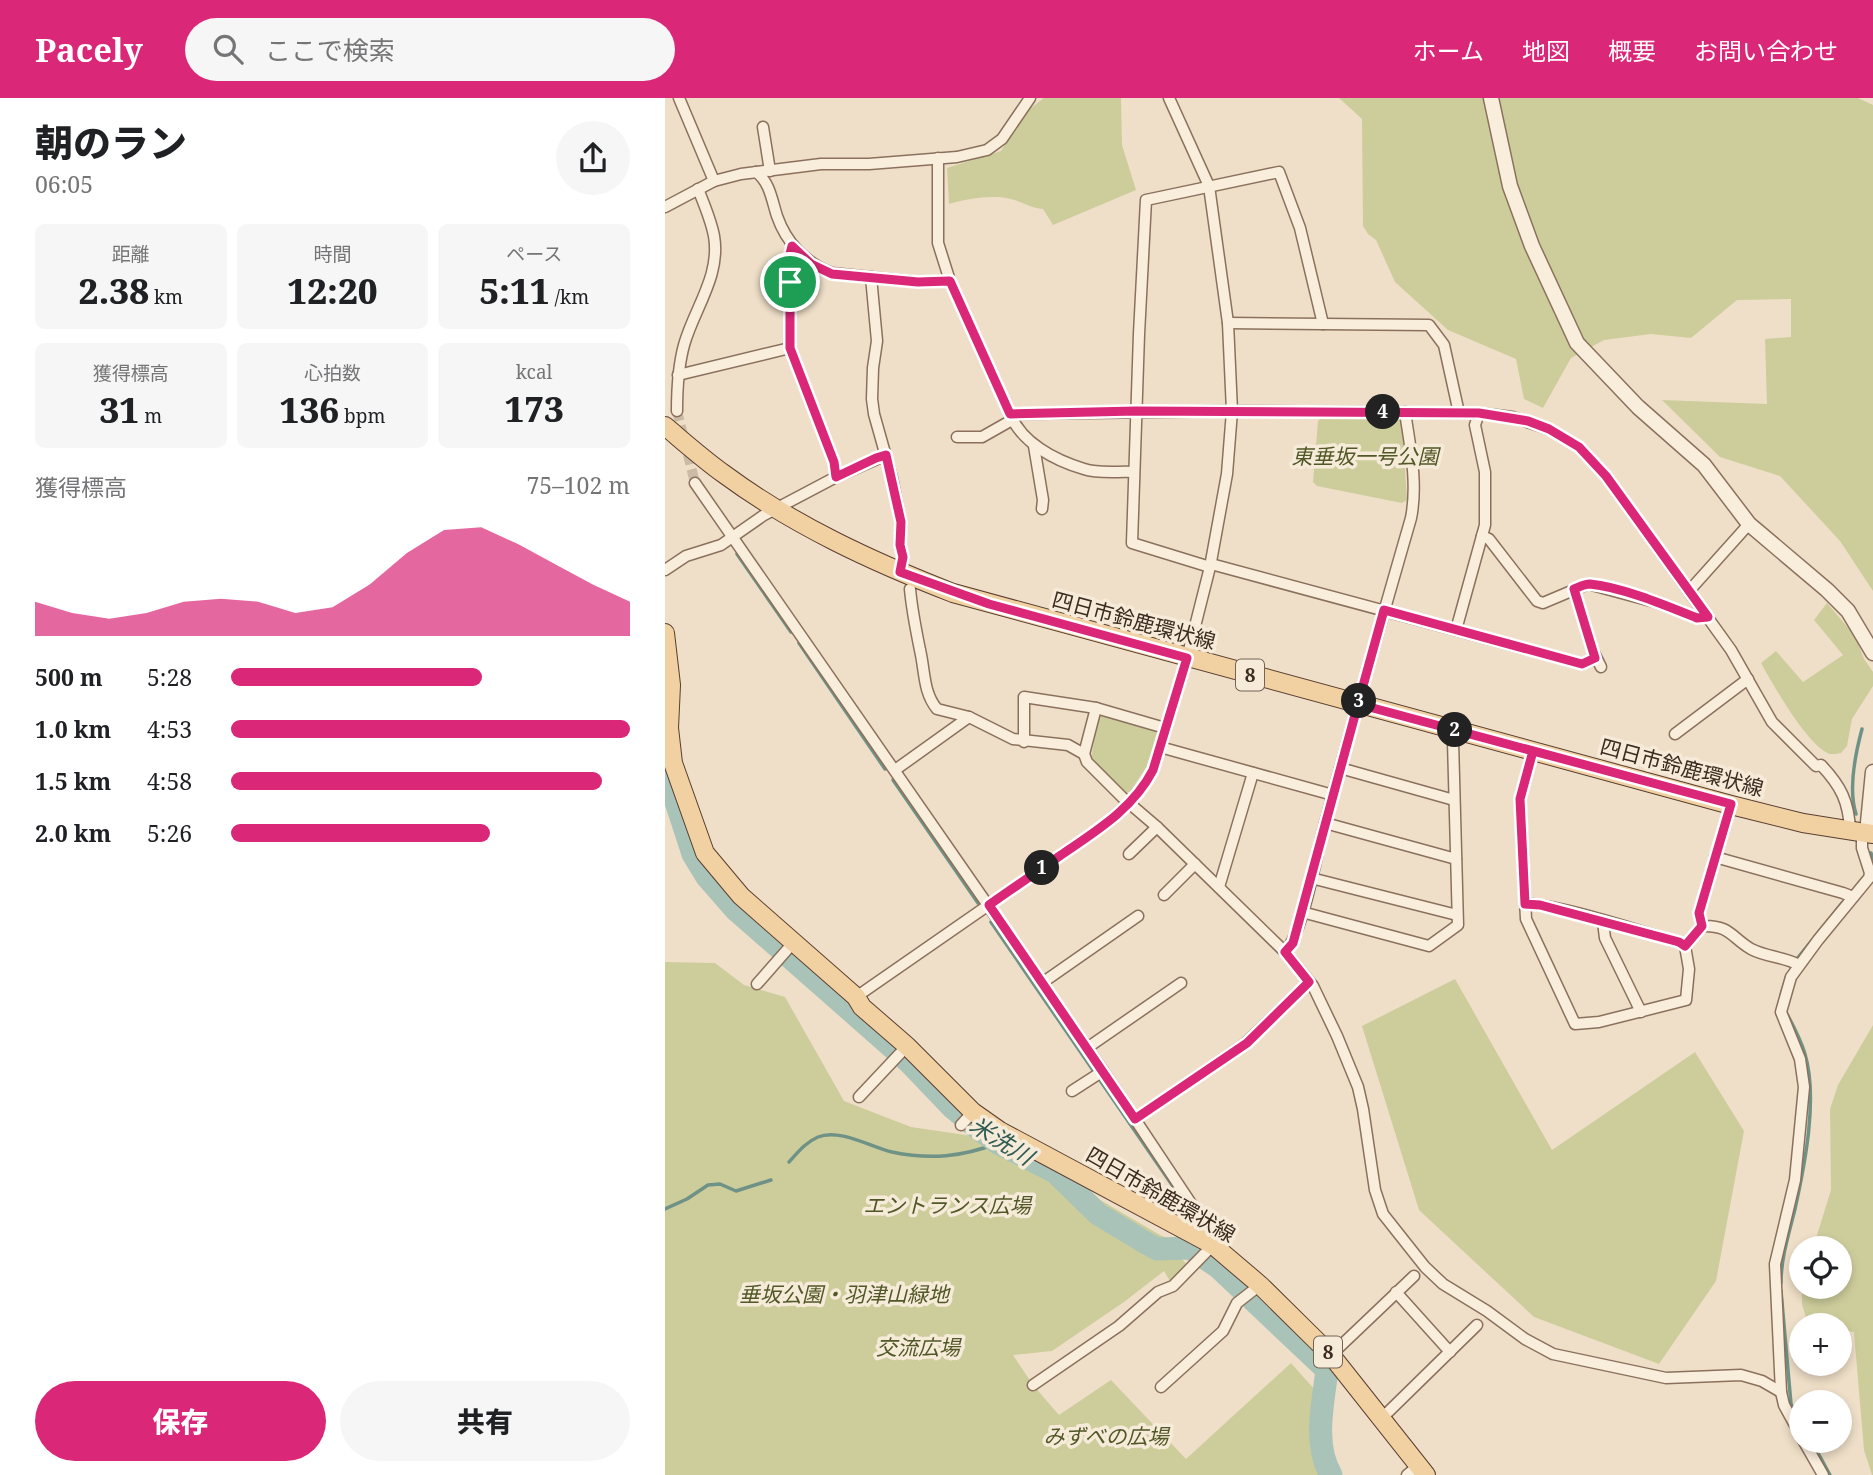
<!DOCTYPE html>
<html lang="ja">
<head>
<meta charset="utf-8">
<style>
	:root { --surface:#fff; --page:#f6f6f6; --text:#202124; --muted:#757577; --accent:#db2777 }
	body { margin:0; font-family:"Noto Serif","Noto Sans JP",serif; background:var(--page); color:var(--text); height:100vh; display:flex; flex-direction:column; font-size:26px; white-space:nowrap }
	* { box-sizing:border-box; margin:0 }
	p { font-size:23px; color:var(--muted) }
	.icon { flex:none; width:38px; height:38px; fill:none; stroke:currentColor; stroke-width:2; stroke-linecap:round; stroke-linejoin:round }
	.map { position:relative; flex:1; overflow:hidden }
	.sheet { display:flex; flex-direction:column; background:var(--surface); width:665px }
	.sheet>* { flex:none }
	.fabs { position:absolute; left:1124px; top:1138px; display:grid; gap:14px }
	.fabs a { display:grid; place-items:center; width:63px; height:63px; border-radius:50%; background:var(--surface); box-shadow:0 4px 10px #0003; font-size:35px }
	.pin { position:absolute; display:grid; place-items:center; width:60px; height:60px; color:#fff; margin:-30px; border:4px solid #fff; border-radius:50%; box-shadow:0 2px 7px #0007 }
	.km { position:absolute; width:35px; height:35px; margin:-18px; border-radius:50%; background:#222; color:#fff; font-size:19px; line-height:35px; text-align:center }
	.round { display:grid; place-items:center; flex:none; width:74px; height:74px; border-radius:37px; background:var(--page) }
	.summary { display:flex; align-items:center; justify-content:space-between; height:119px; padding:0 35px }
	h1 { font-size:38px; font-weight:800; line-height:52px }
	.figures { display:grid; grid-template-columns:repeat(3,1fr); gap:10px; height:119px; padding:7px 35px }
	.figures div { display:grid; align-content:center; border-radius:10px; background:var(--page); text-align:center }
	.figures b { font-size:35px; font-weight:800 }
	.figures small { font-size:19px; font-weight:400 }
	.figures p { font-size:19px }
	.chart { height:196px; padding:14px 35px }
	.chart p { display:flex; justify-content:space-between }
	.chart svg { width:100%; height:126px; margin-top:7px; fill:var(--accent); opacity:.7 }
	.button { display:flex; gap:14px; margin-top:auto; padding:14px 35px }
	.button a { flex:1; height:80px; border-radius:42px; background:var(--accent); color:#fff; font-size:28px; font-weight:800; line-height:80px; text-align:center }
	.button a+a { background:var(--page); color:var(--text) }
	ul { padding:0 35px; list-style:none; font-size:23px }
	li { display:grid; grid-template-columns:112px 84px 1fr; align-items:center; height:52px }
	li i { height:18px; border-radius:9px; background:var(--accent) }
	header { display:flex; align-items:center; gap:42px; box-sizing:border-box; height:98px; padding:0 35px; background:var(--accent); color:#fff }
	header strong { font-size:33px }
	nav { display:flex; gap:38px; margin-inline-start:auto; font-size:24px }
	.search { width:490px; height:63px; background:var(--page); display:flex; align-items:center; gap:18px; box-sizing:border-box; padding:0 24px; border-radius:38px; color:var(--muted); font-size:26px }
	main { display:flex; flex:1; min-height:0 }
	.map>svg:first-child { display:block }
	.green { fill:#cdcd9c }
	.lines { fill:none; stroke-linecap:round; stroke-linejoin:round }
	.stream { stroke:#6f9286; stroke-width:3.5 }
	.river { stroke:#a9c3b9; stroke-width:23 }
	.minor-tunnel { stroke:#cbbba6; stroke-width:10; stroke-dasharray:10 5; stroke-linecap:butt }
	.minor-casing { stroke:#8b715d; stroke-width:13 }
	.tertiary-casing { stroke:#8b715d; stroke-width:17 }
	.primary-casing { stroke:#593f31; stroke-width:20 }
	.minor { stroke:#f9eddc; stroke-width:10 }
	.tertiary { stroke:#f9eddc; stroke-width:14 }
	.primary { stroke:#f1d0a1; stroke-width:18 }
	.route-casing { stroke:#fff; stroke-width:14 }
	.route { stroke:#db2777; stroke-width:9 }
	.labels { text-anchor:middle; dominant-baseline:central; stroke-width:7; stroke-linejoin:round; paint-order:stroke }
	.shield { fill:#f6ead8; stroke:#746457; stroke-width:2 }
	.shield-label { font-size:19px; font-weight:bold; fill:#3c2b20 }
	.park-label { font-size:21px; font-style:italic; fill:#515827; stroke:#f6ead8 }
	.street-label { font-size:21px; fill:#3c2b20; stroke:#f6ead8 }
	.water-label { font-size:23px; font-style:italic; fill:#305b54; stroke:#f6ead8 }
</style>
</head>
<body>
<header>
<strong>Pacely</strong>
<div class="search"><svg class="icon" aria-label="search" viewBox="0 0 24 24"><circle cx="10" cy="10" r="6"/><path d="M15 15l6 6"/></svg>ここで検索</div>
<nav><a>ホーム</a><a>地図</a><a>概要</a><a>お問い合わせ</a></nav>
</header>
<main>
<section class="sheet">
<div class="summary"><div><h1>朝のラン</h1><p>06:05</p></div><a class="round"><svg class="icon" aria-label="share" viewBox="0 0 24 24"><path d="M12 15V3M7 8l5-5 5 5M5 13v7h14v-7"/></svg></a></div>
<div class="figures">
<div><p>距離</p><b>2.38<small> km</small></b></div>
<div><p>時間</p><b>12:20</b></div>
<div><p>ペース</p><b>5:11<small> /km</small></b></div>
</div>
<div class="figures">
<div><p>獲得標高</p><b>31<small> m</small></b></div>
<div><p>心拍数</p><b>136<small> bpm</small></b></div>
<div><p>kcal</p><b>173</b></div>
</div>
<div class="chart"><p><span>獲得標高</span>75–102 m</p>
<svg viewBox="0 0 160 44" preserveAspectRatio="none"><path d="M0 44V32L10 36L20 38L30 36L40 32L50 31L60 32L70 36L80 34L90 26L100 15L110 7L120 6L130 12L140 19L150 26L160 32V44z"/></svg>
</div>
<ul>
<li><b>500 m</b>5:28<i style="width:63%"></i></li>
<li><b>1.0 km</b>4:53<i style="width:100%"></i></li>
<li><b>1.5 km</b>4:58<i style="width:93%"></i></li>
<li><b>2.0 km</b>5:26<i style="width:65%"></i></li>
</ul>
<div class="button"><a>保存</a><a>共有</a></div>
</section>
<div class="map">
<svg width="1208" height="1377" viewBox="0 0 1208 1377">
	<rect width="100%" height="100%" fill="#efdfc8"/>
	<!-- green -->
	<g class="green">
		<path d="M379 0H456L457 47 471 92 388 127 378 111C365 110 357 104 346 101 330 96 299 101 284 106L282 70 336 53 362 13Z"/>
		<path d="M674 0H1193L1208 7V493L1175 443 1115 378 1055 359 997 302 1102 306 1100 241 1126 239V201L1072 202 1026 240 986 236 939 242 906 260 878 310 859 301 851 261 783 232 730 184 711 142 703 136 698 128 697 21Z"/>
		<path d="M657 319 733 320 737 324 742 402 737 405 652 388 648 384 653 323Z"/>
		<path d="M1162 505 1190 538 1199 561 1208 574V588L1187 621 1182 648 1176 655C1173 656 1168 656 1165 656 1143 649 1107 585 1096 565L1111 553 1138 584 1178 557 1149 522Z"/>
		<path d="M438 617 489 630 492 636 482 668 465 694H459L426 661 433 619Z"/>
		<path d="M0 864 50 865 79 887 120 899 179 1003 246 1029 314 1039 355 1050 391 1070 425 1096 495 1137 507 1142 524 1143 516 1160 524 1169 506 1185 499 1173 459 1204 387 1253 348 1257 368 1287 394 1317 446 1282 521 1361 626 1265 650 1292 655 1363 659 1377H0Z"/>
		<path d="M790 881 887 1052 1030 954 1079 1033 1051 1183 994 1266 869 1219 754 1112 697 928Z"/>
		<path d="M1208 927V1377H1207L1199 1352 1189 1234 1174 1232V1227H1143L1137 1206V1188H1174V1150H1148L1166 1092 1165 1011 1173 987Z"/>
	</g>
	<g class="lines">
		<!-- stream -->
		<g class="stream">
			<path d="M72 456 126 534"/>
			<path d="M134 545 220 671"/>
			<path d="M228 682 313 805"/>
			<path d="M1191 716C1183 691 1190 657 1197 631"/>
			<path d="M1206 755 1208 761"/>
			<path d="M326 824 525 1113"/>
			<path d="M1131 862 1177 805"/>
			<path d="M1116 897 1122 877"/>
			<path d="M124 1064C133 1054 141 1044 153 1039 174 1030 206 1049 227 1054 265 1062 297 1059 333 1045"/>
			<path d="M0 1111 22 1101 43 1087 55 1086 71 1093 106 1082"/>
			<path d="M1116 1185C1116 1160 1124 1135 1130 1111 1140 1066 1153 1000 1140 956 1136 942 1129 929 1122 916"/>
			<path d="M1116 1193 1126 1306 1136 1324"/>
			<path d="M1146 1342 1165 1377"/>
		</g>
		<!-- river -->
		<path class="river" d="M0 670 28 756 42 779 70 811 244 964 288 1010 311 1029 333 1045 390 1074 433 1116 481 1145 492 1151 525 1150 553 1169 662 1272C658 1306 648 1346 666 1377"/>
		<!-- minor-tunnel -->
		<path class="minor-tunnel" d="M12 313 30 385"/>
		<!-- minor casing -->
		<g class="minor-casing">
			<g id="minor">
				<path d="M14 0 49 83"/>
				<path d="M98 29 105 73"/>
				<path d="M273 60V145L285 183"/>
				<path d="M91 74C105 84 107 103 112 118 121 144 140 165 167 175L253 184 285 183 345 316 567 313 814 315 847 319 884 331 914 349 941 378 1066 552 1107 624 1151 668 1156 667C1176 688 1184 704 1185 733"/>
				<path d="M0 109 49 83 76 76 156 66H204L292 59 322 52 337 41 365 0"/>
				<path d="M127 148 124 160 125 250 169 364 171 379"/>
				<path d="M206 179 212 243 208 270 207 301 209 316 227 380 236 424 235 447 238 459 235 474"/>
				<path d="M563 225 764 227 779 247 794 315"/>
				<path d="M13 277 125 250"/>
				<path d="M12 313C12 290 13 269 19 247 29 211 56 178 49 138 46 122 39 106 33 91"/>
				<path d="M345 316C357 345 389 362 419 371 434 376 453 373 469 374"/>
				<path d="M292 339H317L347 322"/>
				<path d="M369 348 378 402 377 411"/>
				<path d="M30 385 438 973 547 1137 548 1147 508 1188 493 1194 454 1228 368 1287"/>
				<path d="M817 438 824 441 872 503 878 505 923 486 990 504 1032 520 1043 519"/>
				<path d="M546 466 917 566 930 560"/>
				<path d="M545 469 467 445 474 236 481 102 614 74 635 130 658 226"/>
				<path d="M0 472 21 458 56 447 99 417 171 379 221 357"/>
				<path d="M245 491C247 513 251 532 255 552 260 573 258 594 272 611L304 619 348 641 403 647 419 656 422 664 457 699 492 729 620 854 648 888 672 938 693 989 698 1011 710 1092 718 1116 760 1169 778 1186 822 1213 860 1241 888 1256 1001 1280 1076 1277 1097 1283 1116 1294"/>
				<path d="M909 491 928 553 936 569"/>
				<path d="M1024 493 1084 426"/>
				<path d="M791 532 820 427V374L810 327 814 315"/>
				<path d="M1010 636 1083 581"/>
				<path d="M359 644V599L431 610"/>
				<path d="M495 649 668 697"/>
				<path d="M868 653 855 701 861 821 910 926 934 924 1021 902 1024 871 1020 848 1037 828"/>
				<path d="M419 656 431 610 500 630"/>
				<path d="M675 670 789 702"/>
				<path d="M230 672 304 619"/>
				<path d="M1066 707 1034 815 1037 828C1065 827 1066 839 1086 851 1101 859 1120 859 1134 867"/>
				<path d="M660 725 791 761"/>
				<path d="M464 756 492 729"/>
				<path d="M1050 759 1178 795 1188 799"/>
				<path d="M646 780 792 817"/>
				<path d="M554 789 588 675"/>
				<path d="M499 797 530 766"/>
				<path d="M860 805C911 811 965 831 1014 844L1020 848"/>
				<path d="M637 814 764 848 793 827 788 643 790 632"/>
				<path d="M938 824 940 840 976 914"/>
				<path d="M620 854C638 834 650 763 658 733 686 628 716 524 746 420 753 385 745 348 740 314"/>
				<path d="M377 885 473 818"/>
				<path d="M92 886 128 845"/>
				<path d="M191 899 442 725C460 709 476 694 488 672L522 560 545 469 562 376 567 313 563 225 544 88 504 0"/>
				<path d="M422 950 516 885"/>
				<path d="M407 993 438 973"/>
				<path d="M194 999 242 948"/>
				<path d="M470 1021 581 945 644 884"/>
				<path d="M296 1027 308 1014"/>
				<path d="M731 1194 785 1254"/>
				<path d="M666 1257 749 1178"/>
				<path d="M496 1289 558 1233 572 1205 595 1187"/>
				<path d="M716 1321 812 1227"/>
				<path d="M1136 1338 1119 1307 1116 1294 1110 1166 1130 1082 1139 989 1135 961 1116 914 1126 879 1153 842 1204 780 1205 775 1197 750V734"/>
				<path d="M1138 1342 1158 1377"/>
				<path d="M742 1377 754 1367"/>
			</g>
		</g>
		<!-- tertiary casing -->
		<g class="tertiary-casing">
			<g id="tertiary">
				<path d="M826 0 845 88 867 148 912 245 973 309 1039 367 1084 426 1162 492 1183 513 1208 555"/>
				<path d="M1202 735 1208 674"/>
			</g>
		</g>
		<!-- primary casing -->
		<g class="primary-casing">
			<g id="primary">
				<path d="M0 328C19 344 38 361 59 376 128 427 208 464 288 495L1066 707 1138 725 1208 736"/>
				<path d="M0 535 6 587 4 630 8 665 40 755 76 798 191 899 197 909 242 948 308 1014 335 1033 548 1147 595 1187 666 1257 761 1377"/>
			</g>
		</g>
		<!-- minor -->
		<use href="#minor" class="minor"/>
		<!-- tertiary -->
		<use href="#tertiary" class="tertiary"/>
		<!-- primary -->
		<use href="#primary" class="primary"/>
	</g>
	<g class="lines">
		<!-- route casing -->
		<g class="route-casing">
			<path id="route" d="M125 184V250L169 364 171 379 211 360 221 357 236 424 235 447 238 459 235 474 324 506 522 560 488 672C468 711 431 733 396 757 372 774 348 790 324 807L470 1021 582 945 644 884 620 854 628 845 693 606 868 653 855 701 860 806 875 807 1014 844 1020 848 1037 828 1034 815 1066 706 693 606 719 512 917 566 930 560 909 491C914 489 919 486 925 486 957 489 1002 508 1032 520L1043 519 941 378 914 349 884 331 863 323 814 315 471 313 345 316 285 183 253 184 167 176 146 166 127 148 124 160 125 184"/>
		</g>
		<!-- route -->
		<use href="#route" class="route"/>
	</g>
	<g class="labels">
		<!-- shield labels -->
		<g class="shield">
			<rect x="571" y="561.5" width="28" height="31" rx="5"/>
			<rect x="649" y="1238.5" width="28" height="31" rx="5"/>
		</g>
		<g class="shield-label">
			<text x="585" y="577">8</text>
			<text x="663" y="1254">8</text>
		</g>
		<!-- park labels -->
		<g class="park-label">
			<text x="700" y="358">東垂坂一号公園</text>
			<text x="282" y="1107">エントランス広場</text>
			<text x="179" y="1196">垂坂公園・羽津山緑地</text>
			<text x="253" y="1249">交流広場</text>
			<text x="441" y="1338">みずべの広場</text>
		</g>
		<!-- street labels -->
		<g class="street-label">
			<text transform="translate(469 522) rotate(15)">四日市鈴鹿環状線</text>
			<text transform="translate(1017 669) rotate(15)">四日市鈴鹿環状線</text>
			<text transform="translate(496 1096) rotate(30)">四日市鈴鹿環状線</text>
		</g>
		<!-- water labels -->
		<g class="water-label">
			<text transform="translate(337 1042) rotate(32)">米洗川</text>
		</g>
	</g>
</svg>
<div class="fabs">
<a><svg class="icon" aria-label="locate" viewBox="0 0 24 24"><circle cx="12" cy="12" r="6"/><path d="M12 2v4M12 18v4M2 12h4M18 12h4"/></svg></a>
<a>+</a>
<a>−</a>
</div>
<div class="pin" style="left:125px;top:184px;background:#1e9e55"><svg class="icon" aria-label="arrive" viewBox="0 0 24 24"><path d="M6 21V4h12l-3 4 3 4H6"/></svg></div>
<b class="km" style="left:377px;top:770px">1</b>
<b class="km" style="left:790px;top:632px">2</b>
<b class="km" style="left:694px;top:603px">3</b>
<b class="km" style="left:718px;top:314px">4</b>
</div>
</main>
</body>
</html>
